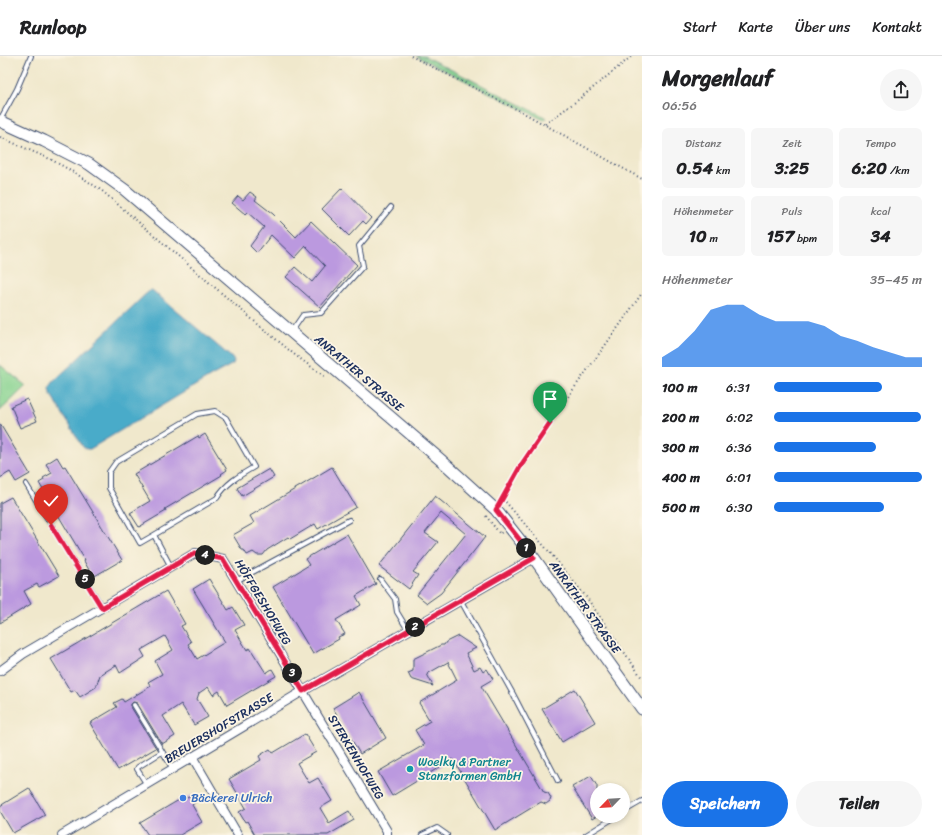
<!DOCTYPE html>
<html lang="de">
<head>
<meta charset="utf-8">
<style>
	:root { --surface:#fff; --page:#f6f6f6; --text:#202124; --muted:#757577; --line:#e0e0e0; --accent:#1a73e8 }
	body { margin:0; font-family:Sriracha,sans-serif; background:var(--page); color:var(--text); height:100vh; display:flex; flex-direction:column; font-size:15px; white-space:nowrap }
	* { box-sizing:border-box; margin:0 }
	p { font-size:13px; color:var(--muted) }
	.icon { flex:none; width:22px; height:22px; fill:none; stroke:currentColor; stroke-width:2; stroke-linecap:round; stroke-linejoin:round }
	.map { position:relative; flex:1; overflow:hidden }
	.side { display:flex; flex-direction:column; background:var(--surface); width:300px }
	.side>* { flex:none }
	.needle { width:26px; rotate:245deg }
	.tools { position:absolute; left:590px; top:727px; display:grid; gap:8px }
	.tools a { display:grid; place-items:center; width:40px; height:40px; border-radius:50%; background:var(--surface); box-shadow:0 2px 6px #0003; font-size:20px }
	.pin { position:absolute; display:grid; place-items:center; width:34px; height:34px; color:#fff; margin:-41px -17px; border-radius:50% 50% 50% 0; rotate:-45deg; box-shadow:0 0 4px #0007 }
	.pin .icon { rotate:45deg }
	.km { position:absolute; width:20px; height:20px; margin:-10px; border-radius:50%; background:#222; color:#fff; font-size:11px; line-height:20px; text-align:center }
	.round { display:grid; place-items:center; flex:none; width:42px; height:42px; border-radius:21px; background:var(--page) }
	.summary { display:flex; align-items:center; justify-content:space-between; height:68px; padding:0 20px }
	h1 { font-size:22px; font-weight:700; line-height:30px }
	.figures { display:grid; grid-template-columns:repeat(3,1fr); gap:6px; height:68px; padding:4px 20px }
	.figures div { display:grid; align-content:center; border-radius:6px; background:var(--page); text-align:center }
	.figures b { font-size:17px; font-weight:700 }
	.figures small { font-size:11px; font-weight:400 }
	.figures p { font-size:11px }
	.chart { height:112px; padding:8px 20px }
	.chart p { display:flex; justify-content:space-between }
	.chart svg { width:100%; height:72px; margin-top:4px; fill:var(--accent); opacity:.7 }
	.cta { display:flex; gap:8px; margin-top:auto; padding:8px 20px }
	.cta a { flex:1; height:46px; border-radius:24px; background:var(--accent); color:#fff; font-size:16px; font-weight:700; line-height:46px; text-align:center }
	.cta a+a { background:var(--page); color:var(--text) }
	ul { padding:0 20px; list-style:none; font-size:13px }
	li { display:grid; grid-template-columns:64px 48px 1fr; align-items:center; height:30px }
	li i { height:10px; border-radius:5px; background:var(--accent) }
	header { display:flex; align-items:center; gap:24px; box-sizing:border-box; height:56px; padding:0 20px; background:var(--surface); border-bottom:1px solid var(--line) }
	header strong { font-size:19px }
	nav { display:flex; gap:22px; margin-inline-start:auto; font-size:14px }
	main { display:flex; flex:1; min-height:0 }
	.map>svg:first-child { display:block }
	.green { fill:#88d391; stroke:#528178 }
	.water { fill:#4aabc9; stroke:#326d94 }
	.building { fill:#bb99df }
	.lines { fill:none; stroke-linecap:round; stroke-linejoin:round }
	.service-casing { stroke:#3b4b6e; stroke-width:6 }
	.minor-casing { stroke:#3b4b6e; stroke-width:10 }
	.secondary-casing { stroke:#3b4b6e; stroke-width:13 }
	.path { stroke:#3b4b6e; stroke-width:2; stroke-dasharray:1 3; stroke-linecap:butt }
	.service { stroke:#fff; stroke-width:4 }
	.minor { stroke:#fff; stroke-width:8 }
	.secondary { stroke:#fff; stroke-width:11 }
	.route-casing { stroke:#fff; stroke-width:8 }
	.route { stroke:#e11d48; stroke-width:5 }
	.culture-dot { fill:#0f9aa8; stroke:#fcf5e5; stroke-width:1.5 }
	.shop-dot { fill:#3f7fe0; stroke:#fcf5e5; stroke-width:1.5 }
	.labels { text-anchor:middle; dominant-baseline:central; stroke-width:3.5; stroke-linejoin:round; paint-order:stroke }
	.street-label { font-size:12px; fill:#1b2f5e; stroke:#fcf5e5 }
	.culture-label { font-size:12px; fill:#0d838f; stroke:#fcf5e5; text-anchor:start }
	.shop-label { font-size:12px; fill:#366cbe; stroke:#fcf5e5; text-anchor:start }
</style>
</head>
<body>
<header>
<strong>Runloop</strong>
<nav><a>Start</a><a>Karte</a><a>Über uns</a><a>Kontakt</a></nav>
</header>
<main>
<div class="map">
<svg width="642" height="779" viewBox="0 0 642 779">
	<rect width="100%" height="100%" fill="#fcf5e5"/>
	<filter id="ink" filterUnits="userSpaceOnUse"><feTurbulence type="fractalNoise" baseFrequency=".025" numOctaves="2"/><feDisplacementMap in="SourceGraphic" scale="8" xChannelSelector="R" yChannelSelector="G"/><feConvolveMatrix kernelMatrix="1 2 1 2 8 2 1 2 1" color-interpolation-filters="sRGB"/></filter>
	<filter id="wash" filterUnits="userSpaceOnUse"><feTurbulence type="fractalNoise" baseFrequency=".012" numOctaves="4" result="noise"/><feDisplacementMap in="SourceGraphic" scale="16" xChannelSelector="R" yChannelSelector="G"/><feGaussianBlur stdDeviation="0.9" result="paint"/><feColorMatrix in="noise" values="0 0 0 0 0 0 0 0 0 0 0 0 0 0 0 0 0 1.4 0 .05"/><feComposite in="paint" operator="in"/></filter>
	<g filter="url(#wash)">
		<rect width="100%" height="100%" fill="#f0e8cc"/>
		<!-- green -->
		<g class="green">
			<path d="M416 0H424L547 62 544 64Z"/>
			<path d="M0 309 26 330 0 355Z"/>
		</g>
		<!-- water -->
		<path class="water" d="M150 234H152L231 301 234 305 233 308 211 320 90 393H87L83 391 50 337 49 332 54 325Z"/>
		<g id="blocks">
			<!-- building -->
			<g class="building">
				<path d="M342 132 371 162 366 168 363 165 349 180 322 153Z"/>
				<path d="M250 136 257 141 255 144 273 158 296 181 311 165 357 209 320 251 286 221 295 211 312 226 325 210 306 190 295 202 271 179 257 197 250 190 264 171 247 156 245 158 232 147 238 140 243 144Z"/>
				<path d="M27 343 37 365 20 372 11 350Z"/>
				<path d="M0 368 30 418 16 426 10 416 0 422Z"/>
				<path d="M205 378 227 414 221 418 222 419 165 453 166 455 139 471 130 457 150 445 134 418 198 380 199 382Z"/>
				<path d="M57 401 63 411 65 410 122 504 93 521 84 505 85 504 39 427 44 424 43 422 52 417 46 408Z"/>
				<path d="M332 411 356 451 318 473 315 468 290 483 288 481 267 494 263 499H257L253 496 247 499 244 494H242L233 479 254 467 250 460Z"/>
				<path d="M269 413 274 421 242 440 237 432Z"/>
				<path d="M435 440 485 481 441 537 427 547 417 539 466 478 441 457 425 477 438 486 413 516 418 519 409 533 379 510Z"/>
				<path d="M11 441 59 520 39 531 37 528 24 535 31 548 0 567V447Z"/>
				<path d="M347 478 376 528 356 540 361 549 336 564 345 578 338 581 339 583 313 598 273 531 309 509 305 503Z"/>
				<path d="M209 523 228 554 233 551 244 569 235 574 247 594 250 592 266 617 272 613 276 620 227 649 219 635 213 639 208 631 199 637 197 643 208 661 194 669 181 648 163 660 175 680 162 688 137 647 133 646 131 648V651L156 692 118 714 90 667 117 651 114 647 122 643 124 646 151 630 148 626 162 618 155 605 173 594 165 580 141 594 145 601 120 617 116 609 100 619 96 631 80 641 75 634 71 636 51 603 166 535 185 568 181 570 191 586 188 588 197 603 225 586 193 533Z"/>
				<path d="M458 580 476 592 466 597 474 614 480 611 483 616 487 613 493 623 481 630 544 736 548 737 551 742 550 745 546 748 541 746 495 774 453 703 392 740 378 716 424 689 415 674 430 665 419 647 457 624 448 606 427 618 433 630 411 623 408 617 413 615V603L441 589H444L446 586Z"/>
				<path d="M575 633 595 666 562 686 542 653Z"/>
				<path d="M359 636 386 682 360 698 333 652Z"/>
				<path d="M305 678 316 696 297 707 309 727 318 722 332 745 320 752 329 767 349 755 354 764 328 779H255L247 765 245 766 239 756 246 752 229 723 261 704 259 700 270 693 273 697Z"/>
				<path d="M591 720 597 730V760L592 763 572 731Z"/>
				<path d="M29 732 45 759 13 777 0 755V750Z"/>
				<path d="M194 738 198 744 192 749 202 766 180 779H148L140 767 184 741 187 742Z"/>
			</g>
		</g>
	</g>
	<g filter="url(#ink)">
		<use href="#blocks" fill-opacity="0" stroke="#3b4b6e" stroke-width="1"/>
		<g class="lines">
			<!-- service casing -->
			<g class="service-casing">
				<g id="service">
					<path d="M0 64 17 33 31 0"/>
					<path d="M292 275 303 259 321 257 363 210 359 190 391 151"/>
					<path d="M26 428 102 551"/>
					<path d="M154 479 217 442C225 428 240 419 254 411L226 362 215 355 197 358 116 406 109 416V432L140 487 154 479 171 511"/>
					<path d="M380 523 395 543 397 556 408 574"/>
					<path d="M236 525 349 464"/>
					<path d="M461 545 513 638 558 725"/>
					<path d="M134 649 173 713"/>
					<path d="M147 729 137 713 138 711 162 696"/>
					<path d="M623 756 642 745"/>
					<path d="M422 779 437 772 447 779"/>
					<path d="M586 779 617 760"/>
				</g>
			</g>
			<!-- minor casing -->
			<g class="minor-casing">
				<g id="minor">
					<path d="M0 615 23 598 195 497 223 503 387 775V779"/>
					<path d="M193 702 238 779"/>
					<path d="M62 779 303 635 534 502"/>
				</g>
			</g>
			<!-- secondary casing -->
			<g class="secondary-casing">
				<path id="secondary" d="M0 65 44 85 89 108 125 134 442 405 496 454 534 502 642 653"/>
			</g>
			<!-- path -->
			<g class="path">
				<path d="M411 0 522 56 642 123"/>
				<path d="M545 68 578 44 632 0"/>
				<path d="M0 81 52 104 75 117 101 134 260 270 295 299 324 320"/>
				<path d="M503 443 552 499 587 542 642 622"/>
				<path d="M501 445C542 371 595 306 642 237"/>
				<path d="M486 460 500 478 502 476"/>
			</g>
			<!-- service -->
			<use href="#service" class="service"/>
			<!-- minor -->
			<use href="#minor" class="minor"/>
			<!-- secondary -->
			<use href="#secondary" class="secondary"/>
		</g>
	</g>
	<g class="lines" filter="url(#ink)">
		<!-- route casing -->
		<g class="route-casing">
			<path id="route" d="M51 469 102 552 195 497 223 503 303 635 534 502 496 454 520 411 550 367"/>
		</g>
		<!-- route -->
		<use href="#route" class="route"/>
	</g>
	<!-- markers -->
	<circle class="culture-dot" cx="410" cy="713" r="4"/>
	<circle class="shop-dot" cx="183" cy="742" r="4"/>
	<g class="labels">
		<!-- street labels -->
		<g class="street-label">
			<text transform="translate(359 317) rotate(40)">ANRATHER STRASSE</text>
			<text transform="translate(263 546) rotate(59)">HÖFFGESHOFWEG</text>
			<text transform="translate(585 551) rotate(54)">ANRATHER STRASSE</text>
			<text transform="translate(219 672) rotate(-31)">BREUERSHOFSTRASSE</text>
			<text transform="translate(356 701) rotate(59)">STERKENHOFWEG</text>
		</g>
		<!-- culture labels -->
		<g class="culture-label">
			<text x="418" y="706">Woelky &amp; Partner<tspan x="418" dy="14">Stanzformen GmbH</tspan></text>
		</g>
		<!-- shop labels -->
		<g class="shop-label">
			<text x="191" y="742">Bäckerei Ulrich</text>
		</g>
	</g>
</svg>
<div class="tools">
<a><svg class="needle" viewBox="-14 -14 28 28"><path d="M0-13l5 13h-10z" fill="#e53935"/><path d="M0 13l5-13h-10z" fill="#757577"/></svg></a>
</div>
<div class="pin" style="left:550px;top:367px;background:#1e9e55"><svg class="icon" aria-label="arrive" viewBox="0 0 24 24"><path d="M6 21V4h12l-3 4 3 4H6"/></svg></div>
<div class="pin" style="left:51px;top:469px;background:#d93025"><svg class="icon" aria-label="check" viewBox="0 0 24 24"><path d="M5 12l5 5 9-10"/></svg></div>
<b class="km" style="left:526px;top:492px">1</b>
<b class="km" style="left:415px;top:571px">2</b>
<b class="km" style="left:292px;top:617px">3</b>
<b class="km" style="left:205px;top:499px">4</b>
<b class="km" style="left:85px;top:523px">5</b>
</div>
<section class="side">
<div class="summary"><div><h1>Morgenlauf</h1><p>06:56</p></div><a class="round"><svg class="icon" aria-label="share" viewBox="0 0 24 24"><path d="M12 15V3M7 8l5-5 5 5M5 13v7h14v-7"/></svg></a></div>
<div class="figures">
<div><p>Distanz</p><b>0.54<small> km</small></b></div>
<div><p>Zeit</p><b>3:25</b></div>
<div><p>Tempo</p><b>6:20<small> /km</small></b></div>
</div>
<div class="figures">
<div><p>Höhenmeter</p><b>10<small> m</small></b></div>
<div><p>Puls</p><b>157<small> bpm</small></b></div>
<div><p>kcal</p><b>34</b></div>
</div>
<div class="chart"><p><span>Höhenmeter</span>35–45 m</p>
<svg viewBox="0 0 160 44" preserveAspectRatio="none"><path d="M0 44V38L10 32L20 22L30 9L40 6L50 6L60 12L70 16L80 16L90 16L100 19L110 25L120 28L130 32L140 35L150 38L160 38V44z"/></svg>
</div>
<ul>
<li><b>100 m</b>6:31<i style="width:73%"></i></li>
<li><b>200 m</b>6:02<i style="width:99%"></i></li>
<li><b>300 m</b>6:36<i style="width:69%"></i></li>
<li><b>400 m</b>6:01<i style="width:100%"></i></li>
<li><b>500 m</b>6:30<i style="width:74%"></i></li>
</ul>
<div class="cta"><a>Speichern</a><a>Teilen</a></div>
</section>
</main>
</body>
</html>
